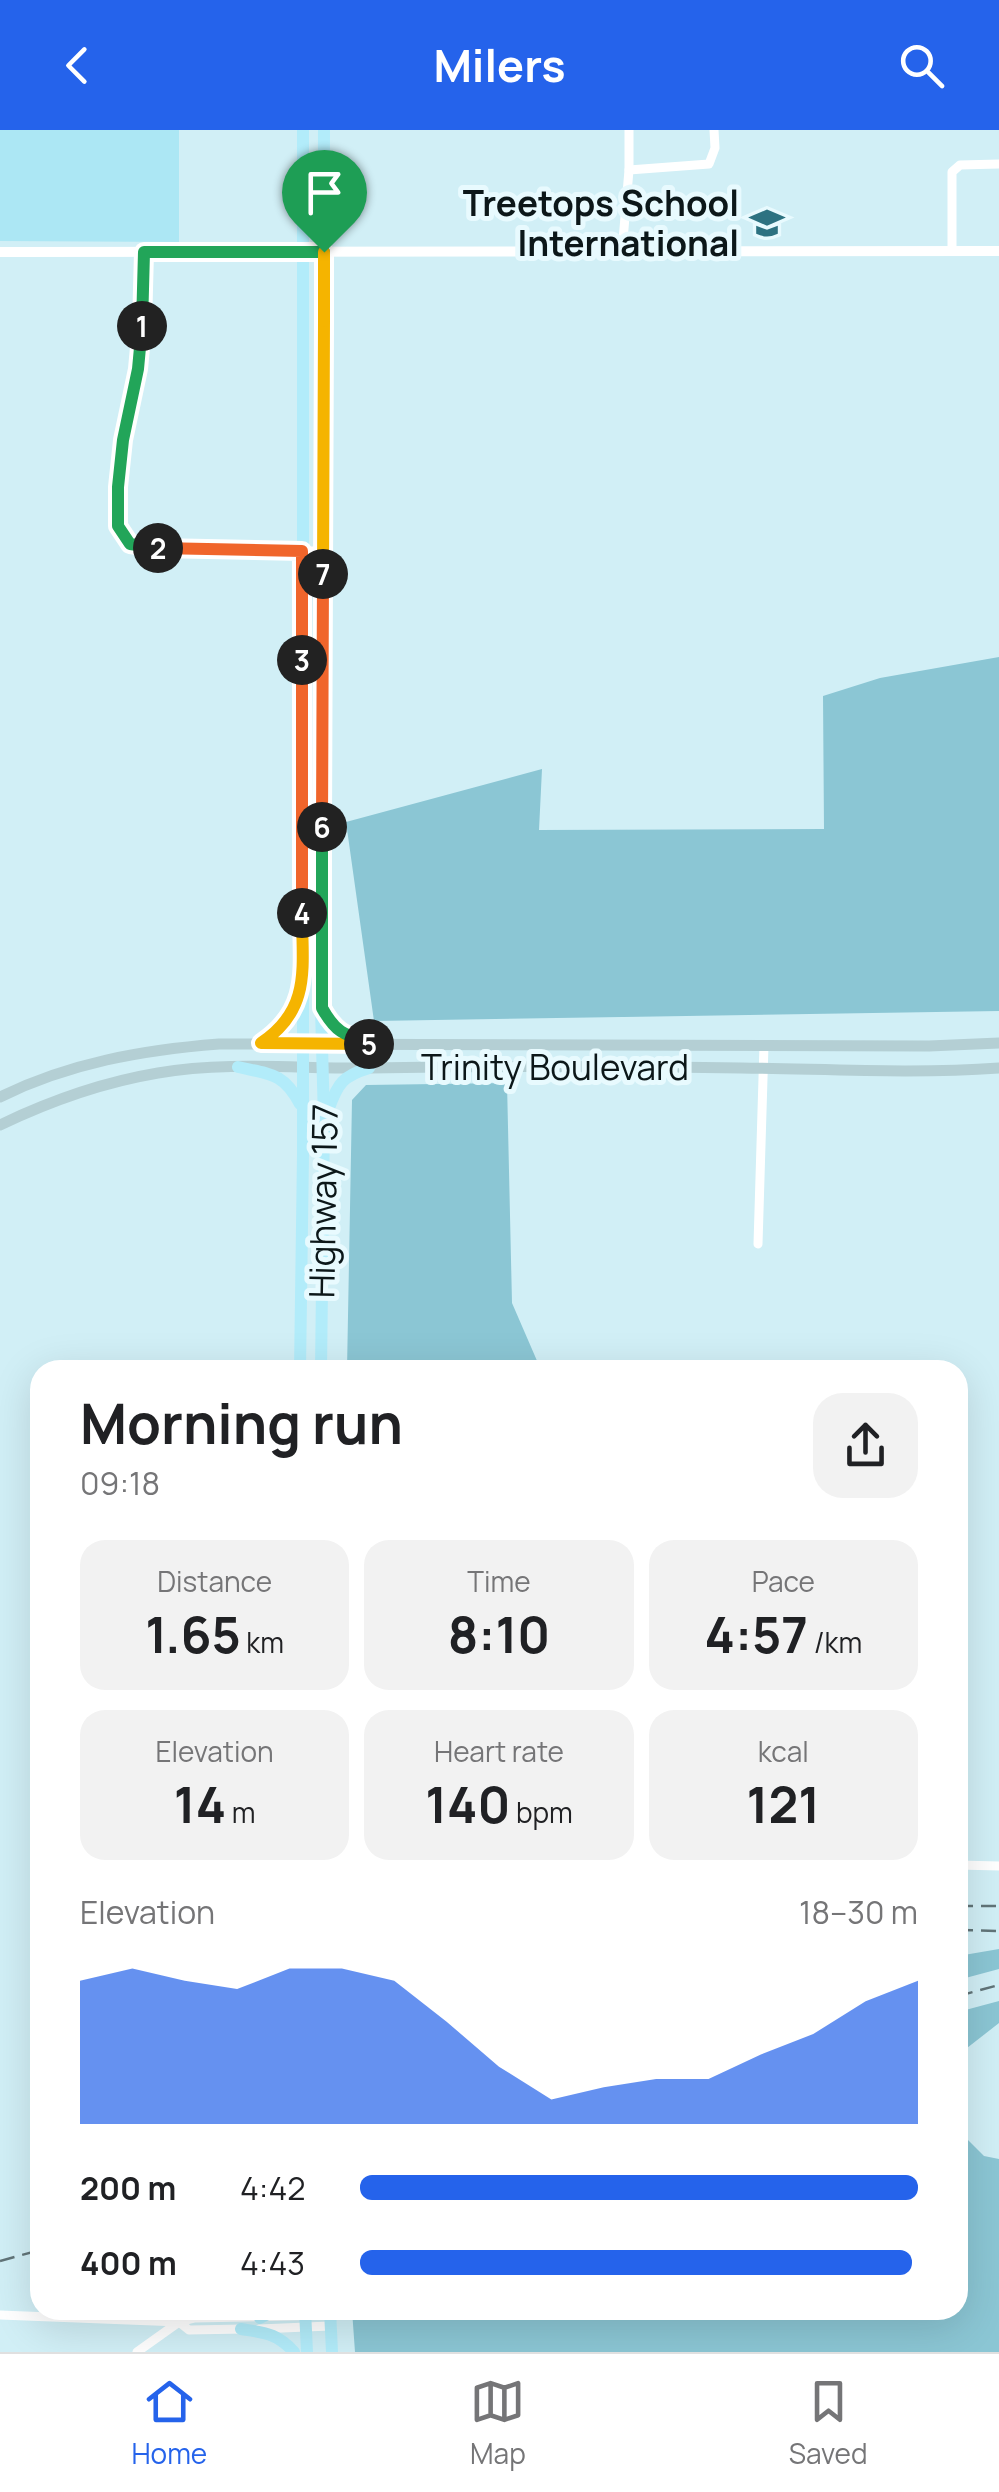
<!DOCTYPE html>
<html lang="en">
<head>
<meta charset="utf-8">
<style>
	:root { --surface:#fff; --page:#f2f2f2; --text:#202124; --muted:#757577; --line:#e0e0e0; --accent:#2563eb }
	body { margin:0; font-family:Manrope,sans-serif; background:var(--page); color:var(--text); height:100vh; display:flex; flex-direction:column; font-size:38px; white-space:nowrap }
	* { box-sizing:border-box; margin:0 }
	p { font-size:32px; color:var(--muted) }
	.icon { flex:none; width:55px; height:55px; fill:none; stroke:currentColor; stroke-width:2; stroke-linecap:round; stroke-linejoin:round }
	.map { position:relative; flex:1; overflow:hidden }
	.panel { position:absolute; left:30px; top:1230px; width:938px; height:960px; display:flex; flex-direction:column; background:var(--surface); border-radius:30px; box-shadow:0 10px 40px #0002 }
	.panel>* { flex:none }
	.pin { position:absolute; display:grid; place-items:center; width:85px; height:85px; color:#fff; margin:-102px -42px; border-radius:50% 50% 50% 0; rotate:-45deg; box-shadow:0 0 10px #0007 }
	.pin .icon { rotate:45deg }
	.km { position:absolute; width:50px; height:50px; margin:-25px; border-radius:50%; background:#222; color:#fff; font-size:28px; line-height:50px; text-align:center }
	.round { display:grid; place-items:center; flex:none; width:105px; height:105px; border-radius:30px; background:var(--page) }
	.summary { display:flex; align-items:center; justify-content:space-between; height:170px; padding:0 50px }
	h1 { font-size:55px; font-weight:700; line-height:75px }
	.metrics { display:grid; grid-template-columns:repeat(3,1fr); gap:15px; height:170px; padding:10px 50px }
	.metrics div { display:grid; align-content:center; border-radius:25px; background:var(--page); text-align:center }
	.metrics b { font-size:50px; font-weight:700 }
	.metrics small { font-size:28px; font-weight:400 }
	.metrics p { font-size:28px }
	.chart { height:280px; padding:20px 50px }
	.chart p { display:flex; justify-content:space-between }
	.chart svg { width:100%; height:180px; margin-top:10px; fill:var(--accent); opacity:.7 }
	ul { padding:0 50px; list-style:none; font-size:32px }
	li { display:grid; grid-template-columns:160px 120px 1fr; align-items:center; height:75px }
	li i { height:25px; border-radius:12px; background:var(--accent) }
	header { display:flex; justify-content:space-between; align-items:center; height:130px; padding:0 50px; background:var(--accent); color:#fff; font-size:45px; font-weight:700 }
	.tabs { display:flex; justify-content:space-around; align-items:center; height:140px; border-top:2px solid var(--line); background:var(--surface); font-size:28px; color:var(--muted) }
	.tabs a { display:grid; justify-items:center; gap:5px }
	.tabs .on { color:var(--accent) }
	.map>svg:first-child { display:block }
	.green { fill:#ace7f4 }
	.forest { fill:#8bc6d4 }
	.lines { fill:none; stroke-linecap:round; stroke-linejoin:round }
	.minor { stroke:#fff; stroke-width:9 }
	.tertiary { stroke:#fff; stroke-width:10 }
	.secondary { stroke:#b4cfd4; stroke-width:11 }
	.primary { stroke:#b2ecfa; stroke-width:12 }
	.rail { stroke:#617478; stroke-width:2.5; stroke-dasharray:15 8; stroke-linecap:butt }
	.split-1-casing { stroke:#fff; stroke-width:20 }
	.split-2-casing { stroke:#fff; stroke-width:20 }
	.split-3-casing { stroke:#fff; stroke-width:20 }
	.split-4-casing { stroke:#fff; stroke-width:20 }
	.split-5-casing { stroke:#fff; stroke-width:20 }
	.split-6-casing { stroke:#fff; stroke-width:20 }
	.split-7-casing { stroke:#fff; stroke-width:20 }
	.split-8-casing { stroke:#fff; stroke-width:20 }
	.split-9-casing { stroke:#fff; stroke-width:20 }
	.split-1 { stroke:#22a559; stroke-width:12 }
	.split-2 { stroke:#22a559; stroke-width:12 }
	.split-3 { stroke:#f0652b; stroke-width:12 }
	.split-4 { stroke:#f0652b; stroke-width:12 }
	.split-5 { stroke:#f5b400; stroke-width:12 }
	.split-6 { stroke:#22a559; stroke-width:12 }
	.split-7 { stroke:#f0652b; stroke-width:12 }
	.split-8 { stroke:#f5b400; stroke-width:12 }
	.split-9 { stroke:#f5b400; stroke-width:12 }
	.labels { text-anchor:middle; dominant-baseline:central; stroke-width:10; stroke-linejoin:round; paint-order:stroke }
	.poi-label { font-size:35px; font-weight:bold; fill:#0c1719; stroke:#e8fafe; text-anchor:end }
	.street-label { font-size:35px; fill:#0c1719; stroke:#e8fafe }
</style>
</head>
<body>
<header><svg class="icon" aria-label="back" viewBox="0 0 24 24"><path d="M15 5l-7 7 7 7"/></svg>Milers<svg class="icon" aria-label="search" viewBox="0 0 24 24"><circle cx="10" cy="10" r="6"/><path d="M15 15l6 6"/></svg></header>
<div class="map">
<svg width="999" height="2222" viewBox="0 0 999 2222">
	<rect width="100%" height="100%" fill="#d1eff6"/>
	<!-- green -->
	<path class="green" d="M0 0H179V112L0 111Z"/>
	<!-- forest -->
	<g class="forest">
		<path d="M999 527V881L374 891 346 692 542 639 539 700 824 699 823 566 880 548Z"/>
		<path d="M507 953 512 1173 541 1240H347L352 970 366 955Z"/>
		<path d="M999 1819V1839L958 1850V1826Z"/>
		<path d="M999 1871V1893L958 1925V1882Z"/>
		<path d="M958 2000 984 2026 999 2029V2222H355L352 2180H958Z"/>
	</g>
	<g class="lines">
		<!-- minor -->
		<g class="minor">
			<path d="M629 40 709 34 715 18 714 0"/>
			<path d="M952 121V42L960 35 999 34"/>
			<path d="M145 122 142 201 138 239 123 310 117 384 118 397 124 408 130 414 141 417 248 421H323"/>
			<path d="M622 122 629 40V0"/>
			<path d="M758 1114 764 915"/>
			<path d="M958 1735 999 1736"/>
			<path d="M0 2185 179 2192 195 2188 330 2185"/>
			<path d="M179 2192 189 2200 244 2199"/>
			<path d="M259 2199 330 2196"/>
			<path d="M137 2222 179 2192"/>
		</g>
		<!-- tertiary -->
		<path class="tertiary" d="M0 122 999 121"/>
		<!-- secondary -->
		<g class="secondary">
			<path d="M0 967C69 933 142 920 219 914L929 916 999 913"/>
			<path d="M0 995C50 971 104 952 158 943 228 931 300 939 370 938 494 936 617 936 741 938 827 939 914 944 999 938"/>
		</g>
		<!-- primary -->
		<g class="primary">
			<path d="M324 882C339 908 347 905 373 914"/>
			<path d="M261 913 280 901 300 865"/>
			<path d="M238 937C270 944 284 943 300 974"/>
			<path d="M329 978C338 953 343 946 369 938"/>
			<path d="M300 1240 303 1024V0"/>
			<path d="M321 1240 324 990 321 878 324 0"/>
			<path d="M305 2180 307 2222"/>
			<path d="M330 2180 332 2222"/>
			<path d="M260 2188 276 2180"/>
			<path d="M241 2199C265 2203 277 2203 294 2222"/>
		</g>
		<!-- rail -->
		<g class="rail">
			<path d="M958 1776H999"/>
			<path d="M958 1800 999 1801"/>
			<path d="M958 1866 999 1855"/>
			<path d="M0 2131 40 2120"/>
		</g>
	</g>
	<g class="lines">
		<!-- split-1 casing -->
		<g class="split-1-casing">
			<path id="split-1" d="M142 196 144 122H324"/>
		</g>
		<!-- split-2 casing -->
		<g class="split-2-casing">
			<path id="split-2" d="M142 196 138 239 123 310 118 357V396L130 414 158 418"/>
		</g>
		<!-- split-3 casing -->
		<g class="split-3-casing">
			<path id="split-3" d="M158 418 302 421V530"/>
		</g>
		<!-- split-4 casing -->
		<g class="split-4-casing">
			<path id="split-4" d="M302 783V530"/>
		</g>
		<!-- split-5 casing -->
		<g class="split-5-casing">
			<path id="split-5" d="M302 783C302 837 312 879 261 913L369 914"/>
		</g>
		<!-- split-6 casing -->
		<g class="split-6-casing">
			<path id="split-6" d="M322 697V878C337 905 346 905 374 914H369"/>
		</g>
		<!-- split-7 casing -->
		<g class="split-7-casing">
			<path id="split-7" d="M322 697 323 444"/>
		</g>
		<!-- split-8 casing -->
		<g class="split-8-casing">
			<path id="split-8" d="M323 444 324 191"/>
		</g>
		<!-- split-9 casing -->
		<g class="split-9-casing">
			<path id="split-9" d="M324 191V122"/>
		</g>
		<!-- split-1 -->
		<use href="#split-1" class="split-1"/>
		<!-- split-2 -->
		<use href="#split-2" class="split-2"/>
		<!-- split-3 -->
		<use href="#split-3" class="split-3"/>
		<!-- split-4 -->
		<use href="#split-4" class="split-4"/>
		<!-- split-5 -->
		<use href="#split-5" class="split-5"/>
		<!-- split-6 -->
		<use href="#split-6" class="split-6"/>
		<!-- split-7 -->
		<use href="#split-7" class="split-7"/>
		<!-- split-8 -->
		<use href="#split-8" class="split-8"/>
		<!-- split-9 -->
		<use href="#split-9" class="split-9"/>
	</g>
	<!-- icons -->
	<defs>
		<g id="school-bare" transform="scale(2.7)"><path d="M0-5L7-2L0 1L-7-2ZM-4 1L0 2.5L4 1V4Q0 6-4 4Z" fill="#2d7281" stroke="#e8fafe" stroke-width="2.5" paint-order="stroke"/></g>
	</defs>
	<g fill-rule="evenodd">
		<use href="#school-bare" x="767" y="93"/>
	</g>
	<g class="labels">
		<!-- poi labels -->
		<g class="poi-label">
			<text x="739" y="73">Treetops School<tspan x="739" dy="40">International</tspan></text>
		</g>
		<!-- street labels -->
		<g class="street-label">
			<text x="555" y="937">Trinity Boulevard</text>
			<text transform="translate(323 1071) rotate(-89)">Highway 157</text>
		</g>
	</g>
</svg>
<div class="pin" style="left:324px;top:122px;background:#1e9e55"><svg class="icon" aria-label="arrive" viewBox="0 0 24 24"><path d="M6 21V4h12l-3 4 3 4H6"/></svg></div>
<b class="km" style="left:142px;top:196px">1</b>
<b class="km" style="left:158px;top:418px">2</b>
<b class="km" style="left:302px;top:530px">3</b>
<b class="km" style="left:302px;top:783px">4</b>
<b class="km" style="left:369px;top:914px">5</b>
<b class="km" style="left:322px;top:697px">6</b>
<b class="km" style="left:323px;top:444px">7</b>
<section class="panel">
<div class="summary"><div><h1>Morning run</h1><p>09:18</p></div><a class="round"><svg class="icon" aria-label="share" viewBox="0 0 24 24"><path d="M12 15V3M7 8l5-5 5 5M5 13v7h14v-7"/></svg></a></div>
<div class="metrics">
<div><p>Distance</p><b>1.65<small> km</small></b></div>
<div><p>Time</p><b>8:10</b></div>
<div><p>Pace</p><b>4:57<small> /km</small></b></div>
</div>
<div class="metrics">
<div><p>Elevation</p><b>14<small> m</small></b></div>
<div><p>Heart rate</p><b>140<small> bpm</small></b></div>
<div><p>kcal</p><b>121</b></div>
</div>
<div class="chart"><p><span>Elevation</span>18–30 m</p>
<svg viewBox="0 0 160 44" preserveAspectRatio="none"><path d="M0 44V9L10 6L20 9L30 11L40 6L50 6L60 9L70 19L80 30L90 38L100 35L110 33L120 33L130 27L140 22L150 14L160 9V44z"/></svg>
</div>
<ul>
<li><b>200 m</b>4:42<i style="width:100%"></i></li>
<li><b>400 m</b>4:43<i style="width:99%"></i></li>
</ul>
</section>
</div>
<nav class="tabs">
<a class="on"><svg class="icon" aria-label="home" viewBox="0 0 24 24"><path d="M3 11l9-7 9 7M6 9v11h12V9"/></svg>Home</a>
<a><svg class="icon" aria-label="map" viewBox="0 0 24 24"><path d="M3 6l6-2 6 2 6-2v14l-6 2-6-2-6 2zM9 4v14M15 6v14"/></svg>Map</a>
<a><svg class="icon" aria-label="saved" viewBox="0 0 24 24"><path d="M7 4h10v16l-5-4-5 4z"/></svg>Saved</a>
</nav>
</body>
</html>
